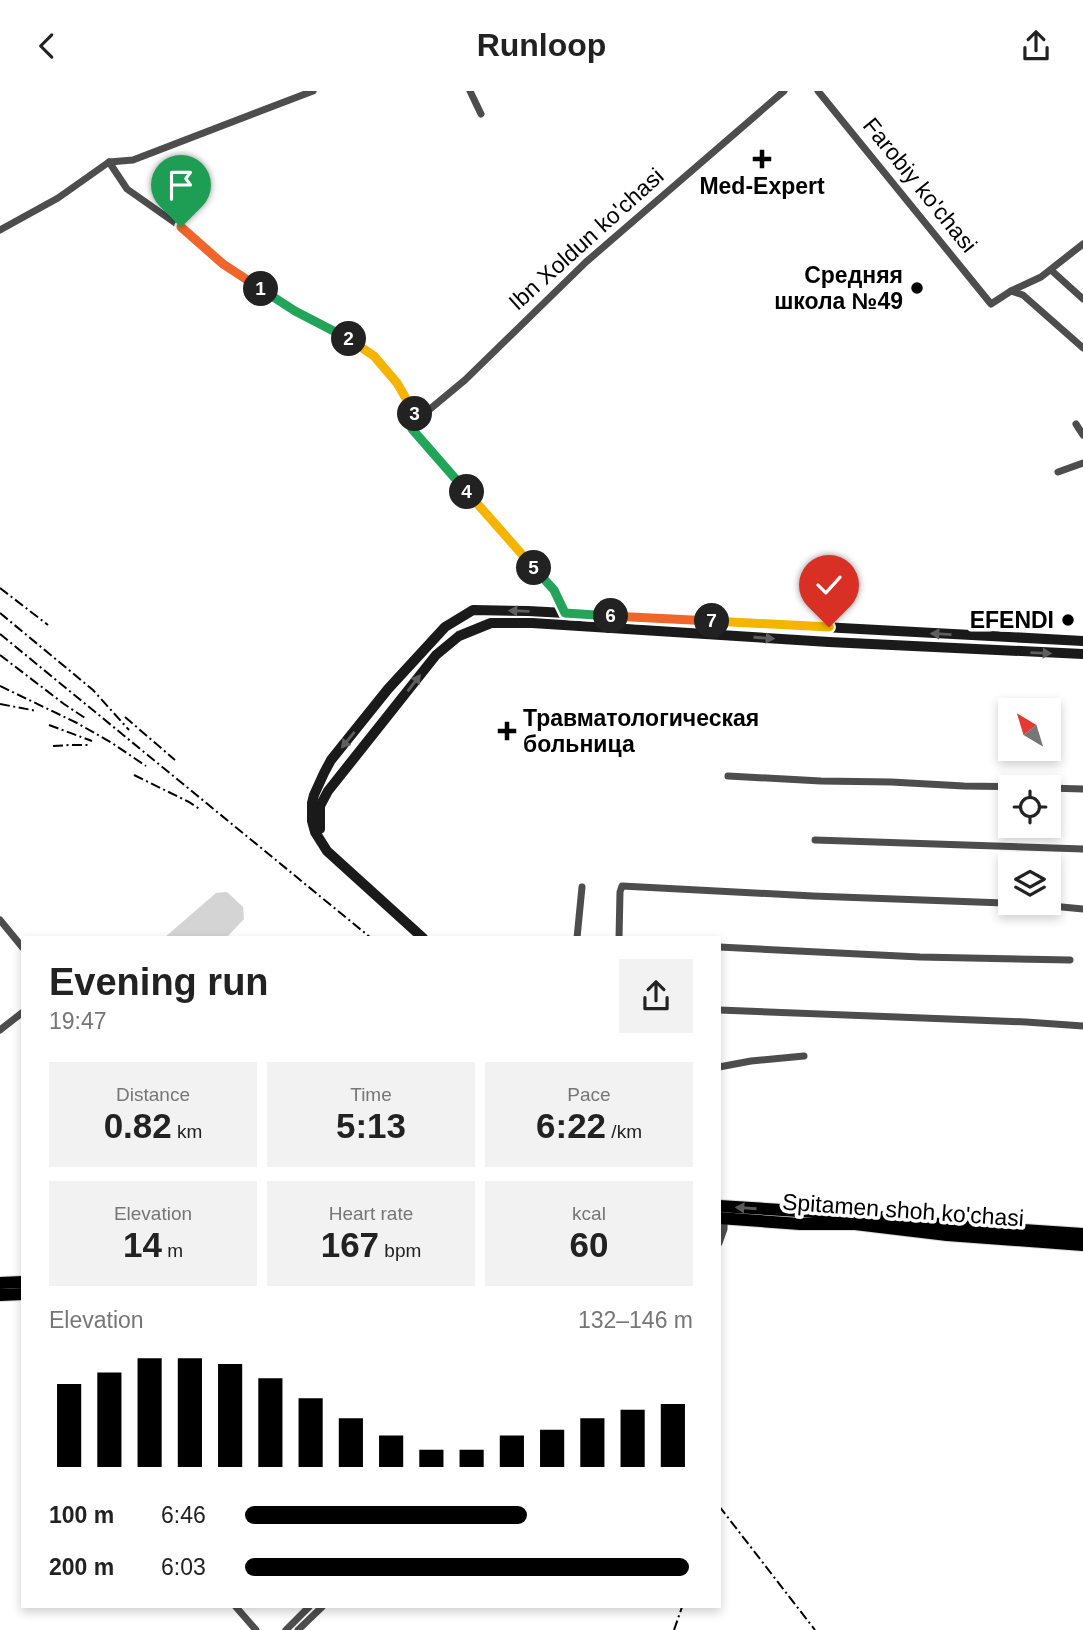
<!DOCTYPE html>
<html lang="en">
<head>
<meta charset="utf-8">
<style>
	:root { --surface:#fff; --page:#f2f2f2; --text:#222; --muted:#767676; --accent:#000 }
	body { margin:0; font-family:Arial,sans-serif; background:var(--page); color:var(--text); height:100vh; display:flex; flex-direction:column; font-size:26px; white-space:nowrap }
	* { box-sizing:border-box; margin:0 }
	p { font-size:23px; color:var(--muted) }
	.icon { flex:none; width:38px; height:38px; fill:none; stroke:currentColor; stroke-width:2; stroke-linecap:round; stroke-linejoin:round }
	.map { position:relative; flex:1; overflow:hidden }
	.panel { position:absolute; left:21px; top:845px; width:700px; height:672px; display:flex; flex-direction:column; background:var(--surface); border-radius:0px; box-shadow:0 4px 10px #0003 }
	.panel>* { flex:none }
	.needle { width:46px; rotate:322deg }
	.controls { position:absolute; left:998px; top:607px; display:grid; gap:14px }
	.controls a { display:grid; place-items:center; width:63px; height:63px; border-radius:0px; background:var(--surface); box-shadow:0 4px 10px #0003; font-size:35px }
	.pin { position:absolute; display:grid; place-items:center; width:60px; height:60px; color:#fff; margin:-72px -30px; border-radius:50% 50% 50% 0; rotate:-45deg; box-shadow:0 0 7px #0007 }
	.pin .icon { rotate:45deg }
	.km { position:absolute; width:35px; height:35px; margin:-18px; border-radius:50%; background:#222; color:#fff; font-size:19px; line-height:35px; text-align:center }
	.round { display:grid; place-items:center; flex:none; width:74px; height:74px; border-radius:0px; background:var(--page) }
	.head { display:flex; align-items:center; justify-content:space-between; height:119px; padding:0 28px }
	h1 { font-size:38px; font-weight:700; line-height:52px }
	.metrics { display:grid; grid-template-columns:repeat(3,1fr); gap:10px; height:119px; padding:7px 28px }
	.metrics div { display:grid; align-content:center; border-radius:0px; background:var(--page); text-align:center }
	.metrics b { font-size:35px; font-weight:700 }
	.metrics small { font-size:19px; font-weight:400 }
	.metrics p { font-size:19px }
	.chart { height:196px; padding:14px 28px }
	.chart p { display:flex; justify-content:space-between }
	.chart svg { width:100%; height:126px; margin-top:7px; stroke:var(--accent); stroke-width:6 }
	ul { padding:0 28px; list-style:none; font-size:23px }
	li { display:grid; grid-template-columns:112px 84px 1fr; align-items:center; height:52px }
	li i { height:18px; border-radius:9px; background:var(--accent) }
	header { display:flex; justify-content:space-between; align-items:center; height:91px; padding:0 28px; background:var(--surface); font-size:32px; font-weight:700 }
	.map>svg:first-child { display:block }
	.green { fill:#d4d4d4 }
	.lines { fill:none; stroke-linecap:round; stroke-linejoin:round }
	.primary-casing { stroke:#dbdbdb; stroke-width:14 }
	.street { stroke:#4d4d4d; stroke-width:7 }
	.secondary { stroke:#1a1a1a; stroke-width:10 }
	.primary { stroke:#000; stroke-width:12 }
	.rail { stroke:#000; stroke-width:2; stroke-dasharray:10 3.5 2 3.5; stroke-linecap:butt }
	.oneway { fill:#5f5f5f }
	.oneway2 { fill:#595959 }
	.split-1-casing { stroke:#fff; stroke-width:14 }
	.split-2-casing { stroke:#fff; stroke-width:14 }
	.split-3-casing { stroke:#fff; stroke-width:14 }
	.split-4-casing { stroke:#fff; stroke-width:14 }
	.split-5-casing { stroke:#fff; stroke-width:14 }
	.split-6-casing { stroke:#fff; stroke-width:14 }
	.split-7-casing { stroke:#fff; stroke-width:14 }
	.split-8-casing { stroke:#fff; stroke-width:14 }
	.split-1 { stroke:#f0652b; stroke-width:9 }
	.split-2 { stroke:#22a559; stroke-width:9 }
	.split-3 { stroke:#f5b400; stroke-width:9 }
	.split-4 { stroke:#22a559; stroke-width:9 }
	.split-5 { stroke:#f5b400; stroke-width:9 }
	.split-6 { stroke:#22a559; stroke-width:9 }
	.split-7 { stroke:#f0652b; stroke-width:9 }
	.split-8 { stroke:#f5b400; stroke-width:9 }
	.poi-dot { fill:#000; stroke:#fff; stroke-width:2.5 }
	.labels { text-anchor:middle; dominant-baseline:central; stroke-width:7; stroke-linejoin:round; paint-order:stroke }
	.street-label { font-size:23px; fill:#000; stroke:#fff }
	.poi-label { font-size:23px; font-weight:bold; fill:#000; stroke:#fff; text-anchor:end }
</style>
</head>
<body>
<header><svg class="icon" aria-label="back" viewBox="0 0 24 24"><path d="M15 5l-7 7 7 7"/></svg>Runloop<svg class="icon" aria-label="share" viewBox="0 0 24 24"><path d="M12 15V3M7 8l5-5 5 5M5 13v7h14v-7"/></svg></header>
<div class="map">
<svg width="1083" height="1539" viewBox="0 0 1083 1539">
	<rect width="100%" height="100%" fill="#fff"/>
	<!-- green -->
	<path class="green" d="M227 801 243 816 244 828 226 847H164L216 802Z"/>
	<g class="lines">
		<!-- primary casing -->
		<g class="primary-casing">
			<g id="primary">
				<path d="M719 1115 861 1124 947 1134 1083 1143"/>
				<path d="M719 1127 800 1133H855L947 1144 1083 1154"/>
				<path d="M0 1192 23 1191"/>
				<path d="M0 1204 23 1203"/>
			</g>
		</g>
		<!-- street -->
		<g class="street">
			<path d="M470 0 481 23"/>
			<path d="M818 0 991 213 1011 200 1023 204 1083 257"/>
			<path d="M109 71 127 98 181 136 223 173 295 220 347 248 374 265 397 292 418 328"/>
			<path d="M0 139 58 107 109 71 133 69 313 0"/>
			<path d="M1051 179 1083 208"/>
			<path d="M1011 200 1041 186 1083 153"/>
			<path d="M1076 333 1083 344"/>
			<path d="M1058 381 1083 372"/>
			<path d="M565 522 554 499 412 338 418 328 465 289 586 171 784 0"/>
			<path d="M728 685 821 690 891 691 964 695 1026 696"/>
			<path d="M1048 697 1083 698"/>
			<path d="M815 749 1083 758"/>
			<path d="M0 829 23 857"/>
			<path d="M577 847 582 796"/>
			<path d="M619 847 620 801 622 795 813 805 1031 813 1083 818"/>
			<path d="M719 856 920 866 1070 869"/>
			<path d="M719 919 1026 931 1083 935"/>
			<path d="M0 939 23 921"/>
			<path d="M719 976 751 970 804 965"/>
			<path d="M719 1152 724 1138V1127"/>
			<path d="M236 1516 256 1539"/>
			<path d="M286 1539 309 1516"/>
			<path d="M298 1539 322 1516"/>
		</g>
		<!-- secondary -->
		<g class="secondary">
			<path d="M320 738V715L328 700 436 564 459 545 491 532H532L829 551 1083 563"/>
			<path d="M423 847 327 760 315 741 312 730V712L314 704 324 682 331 669 388 598 445 536 473 519 528 520 1083 550"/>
		</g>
		<!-- primary -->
		<use href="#primary" class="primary"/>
		<!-- rail -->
		<g class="rail">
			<path d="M0 497 48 534"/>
			<path d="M0 522 93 599 129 639"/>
			<path d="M0 543 371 847"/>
			<path d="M0 564 64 613 85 627"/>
			<path d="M0 595 77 632 112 652 146 675"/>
			<path d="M0 613 37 620"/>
			<path d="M125 626 175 669"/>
			<path d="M49 634 92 650"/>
			<path d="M53 655 70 654H91"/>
			<path d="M134 684 189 711 201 719"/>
			<path d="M719 1415 815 1539"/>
			<path d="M674 1539 682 1516"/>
		</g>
	</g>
	<!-- one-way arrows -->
	<defs><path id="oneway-solid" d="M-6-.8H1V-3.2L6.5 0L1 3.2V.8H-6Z" transform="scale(1.75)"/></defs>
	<g class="oneway">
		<use href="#oneway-solid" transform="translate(519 520) rotate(-178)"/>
		<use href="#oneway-solid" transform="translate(941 543) rotate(-177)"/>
		<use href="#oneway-solid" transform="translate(764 547) rotate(4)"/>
		<use href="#oneway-solid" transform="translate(1041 562) rotate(2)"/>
		<use href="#oneway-solid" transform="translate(414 592) rotate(-52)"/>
		<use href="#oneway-solid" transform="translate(348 649) rotate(129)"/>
	</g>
	<use class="oneway2" href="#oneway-solid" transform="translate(746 1117) rotate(-176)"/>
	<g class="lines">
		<!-- split-1 casing -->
		<g class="split-1-casing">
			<path id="split-1" d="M181 136 223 173 261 198"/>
		</g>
		<!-- split-2 casing -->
		<g class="split-2-casing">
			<path id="split-2" d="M261 198 295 220 349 248"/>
		</g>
		<!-- split-3 casing -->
		<g class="split-3-casing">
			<path id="split-3" d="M349 248 374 265 397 292 415 323"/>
		</g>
		<!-- split-4 casing -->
		<g class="split-4-casing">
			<path id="split-4" d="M415 323 418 328 412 338 467 401"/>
		</g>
		<!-- split-5 casing -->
		<g class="split-5-casing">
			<path id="split-5" d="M467 401 534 477"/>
		</g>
		<!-- split-6 casing -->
		<g class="split-6-casing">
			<path id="split-6" d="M534 477 554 499 565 522 611 525"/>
		</g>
		<!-- split-7 casing -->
		<g class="split-7-casing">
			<path id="split-7" d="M611 525 712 530"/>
		</g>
		<!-- split-8 casing -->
		<g class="split-8-casing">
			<path id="split-8" d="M712 530 829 536"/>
		</g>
		<!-- split-1 -->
		<use href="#split-1" class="split-1"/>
		<!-- split-2 -->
		<use href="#split-2" class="split-2"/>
		<!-- split-3 -->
		<use href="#split-3" class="split-3"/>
		<!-- split-4 -->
		<use href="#split-4" class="split-4"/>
		<!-- split-5 -->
		<use href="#split-5" class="split-5"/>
		<!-- split-6 -->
		<use href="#split-6" class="split-6"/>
		<!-- split-7 -->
		<use href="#split-7" class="split-7"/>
		<!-- split-8 -->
		<use href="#split-8" class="split-8"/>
	</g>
	<!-- markers -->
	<g class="poi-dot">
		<path d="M758.5 57.5h7v7h7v7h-7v7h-7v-7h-7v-7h7z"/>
		<circle cx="917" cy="197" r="7"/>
		<circle cx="1068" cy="529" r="7"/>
		<path d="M503.5 629.5h7v7h7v7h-7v7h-7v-7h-7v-7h7z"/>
	</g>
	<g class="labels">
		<!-- street labels -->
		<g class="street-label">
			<text transform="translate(920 94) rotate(51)">Farobiy ko'chasi</text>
			<text transform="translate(586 148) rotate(-42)">Ibn Xoldun ko'chasi</text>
			<text transform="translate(903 1119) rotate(4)">Spitamen shoh ko'chasi</text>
		</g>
		<!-- poi labels -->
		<g class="poi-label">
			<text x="762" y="95" text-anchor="middle">Med-Expert</text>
			<text x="903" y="184">Средняя<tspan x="903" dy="26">школа №49</tspan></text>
			<text x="1054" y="529">EFENDI</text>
			<text x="523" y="627" text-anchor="start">Травматологическая<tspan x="523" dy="26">больница</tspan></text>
		</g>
	</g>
</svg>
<div class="controls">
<a><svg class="needle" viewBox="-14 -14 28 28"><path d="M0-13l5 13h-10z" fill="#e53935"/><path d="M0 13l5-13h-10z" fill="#767676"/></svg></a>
<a><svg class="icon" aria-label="locate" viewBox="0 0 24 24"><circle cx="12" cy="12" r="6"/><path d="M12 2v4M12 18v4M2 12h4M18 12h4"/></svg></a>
<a><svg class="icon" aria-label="layers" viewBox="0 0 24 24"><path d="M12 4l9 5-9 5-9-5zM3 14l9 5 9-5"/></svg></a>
</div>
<div class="pin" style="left:181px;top:136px;background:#1e9e55"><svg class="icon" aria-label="arrive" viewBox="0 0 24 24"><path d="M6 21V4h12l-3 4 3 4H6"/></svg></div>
<div class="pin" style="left:829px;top:536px;background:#d93025"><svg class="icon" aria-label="check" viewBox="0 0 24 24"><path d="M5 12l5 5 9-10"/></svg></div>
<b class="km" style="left:261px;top:198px">1</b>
<b class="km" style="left:349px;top:248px">2</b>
<b class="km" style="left:415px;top:323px">3</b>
<b class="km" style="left:467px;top:401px">4</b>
<b class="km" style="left:534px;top:477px">5</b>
<b class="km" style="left:611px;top:525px">6</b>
<b class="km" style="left:712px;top:530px">7</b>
<section class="panel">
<div class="head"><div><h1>Evening run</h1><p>19:47</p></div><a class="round"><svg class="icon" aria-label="share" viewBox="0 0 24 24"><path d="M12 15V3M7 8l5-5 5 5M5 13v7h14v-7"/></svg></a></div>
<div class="metrics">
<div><p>Distance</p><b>0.82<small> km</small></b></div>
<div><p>Time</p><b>5:13</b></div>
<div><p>Pace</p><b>6:22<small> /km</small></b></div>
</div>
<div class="metrics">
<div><p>Elevation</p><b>14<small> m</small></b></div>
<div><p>Heart rate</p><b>167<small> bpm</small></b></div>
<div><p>kcal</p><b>60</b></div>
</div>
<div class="chart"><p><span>Elevation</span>132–146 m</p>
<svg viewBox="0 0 160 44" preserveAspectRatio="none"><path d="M5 44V15M15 44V11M25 44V6M35 44V6M45 44V8M55 44V13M65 44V20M75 44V27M85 44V33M95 44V38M105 44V38M115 44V33M125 44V31M135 44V27M145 44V24M155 44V22"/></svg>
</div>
<ul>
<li><b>100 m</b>6:46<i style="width:63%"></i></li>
<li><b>200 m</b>6:03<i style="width:99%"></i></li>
</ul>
</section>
</div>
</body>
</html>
